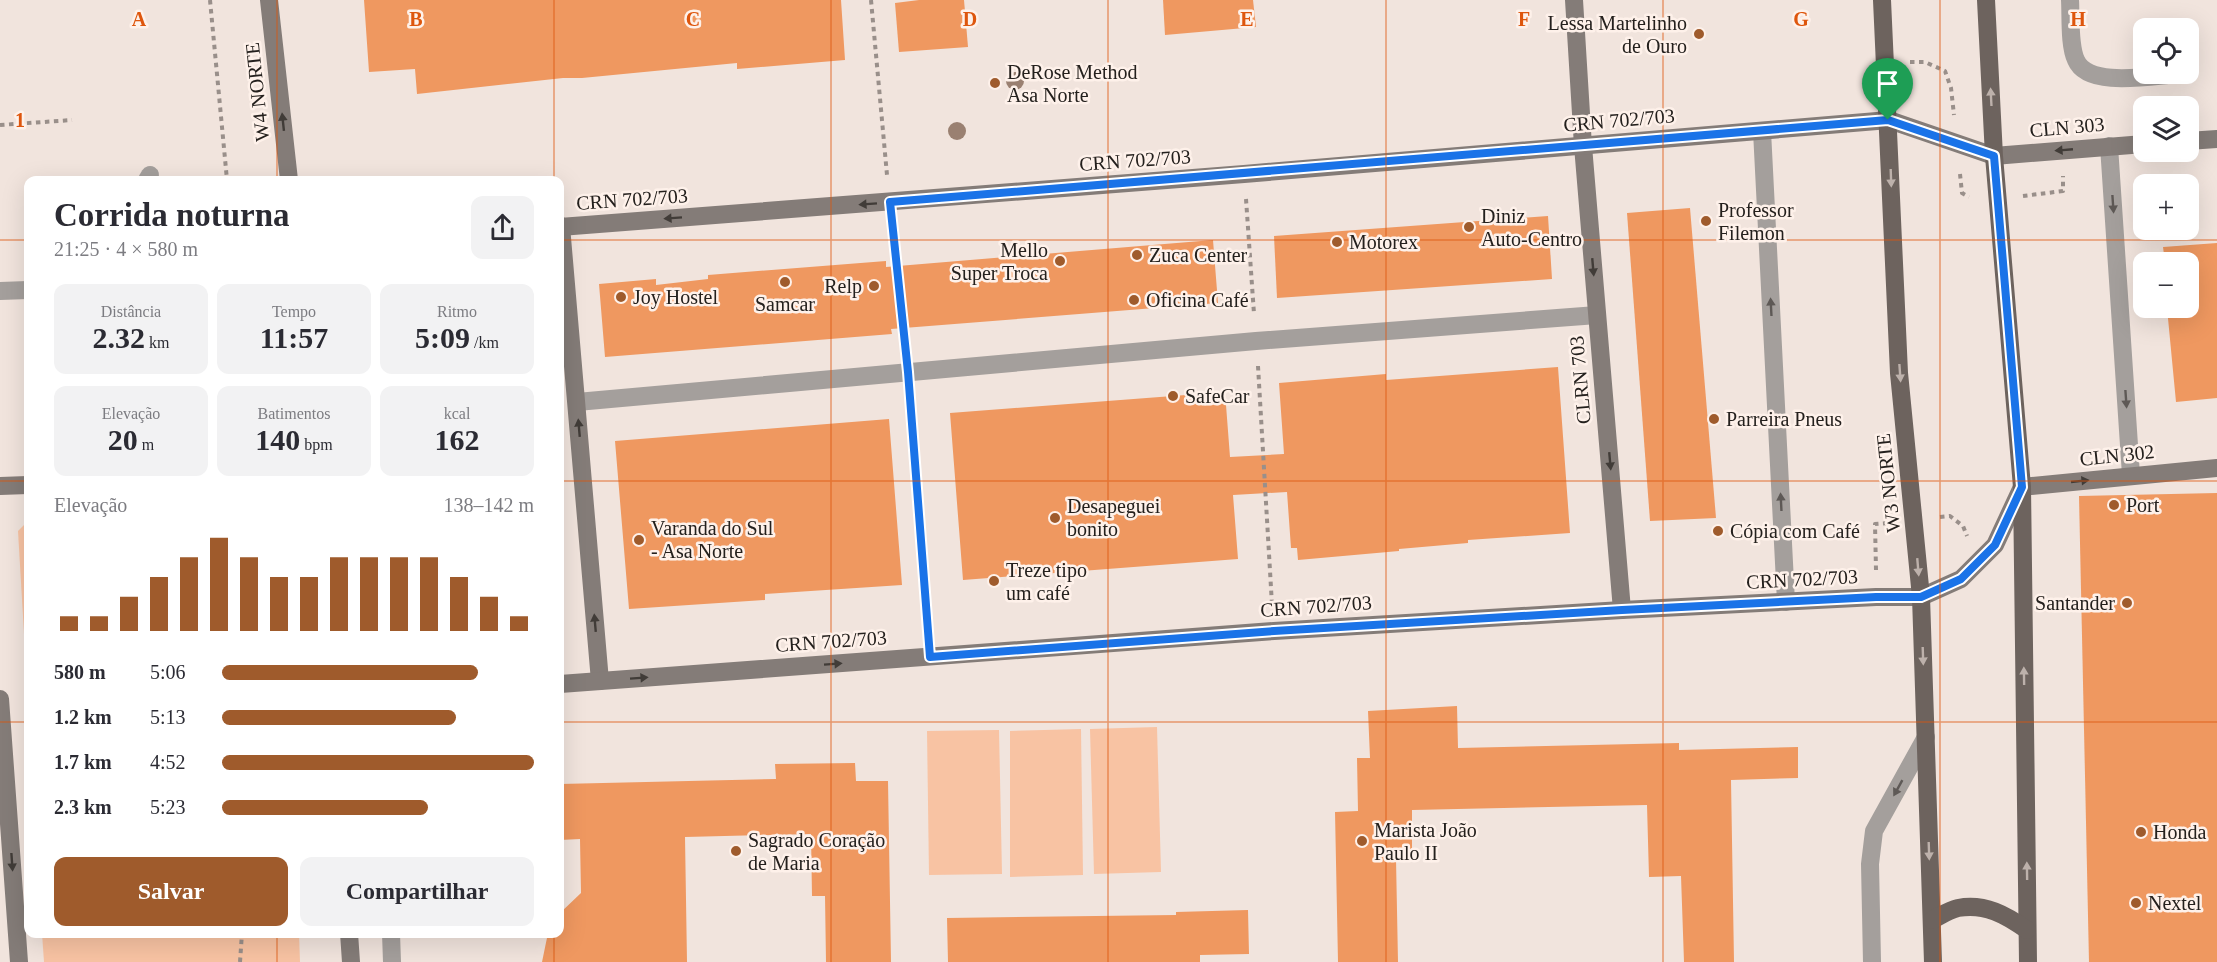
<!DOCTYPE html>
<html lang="pt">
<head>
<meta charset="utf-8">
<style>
	:root { --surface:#fff; --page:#f2f2f3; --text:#2b2b33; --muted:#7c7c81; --accent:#9f5b2c }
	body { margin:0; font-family:Georgia,serif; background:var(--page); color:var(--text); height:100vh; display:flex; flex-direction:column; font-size:22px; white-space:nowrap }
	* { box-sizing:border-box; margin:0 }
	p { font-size:20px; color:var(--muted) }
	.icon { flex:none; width:33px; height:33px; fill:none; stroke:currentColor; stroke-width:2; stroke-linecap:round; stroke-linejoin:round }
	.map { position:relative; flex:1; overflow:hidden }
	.sheet { position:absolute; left:24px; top:176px; width:540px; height:762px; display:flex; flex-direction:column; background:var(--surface); border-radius:12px; box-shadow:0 6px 24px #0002 }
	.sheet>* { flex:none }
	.tools { position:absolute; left:2133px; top:18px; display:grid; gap:12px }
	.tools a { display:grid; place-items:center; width:66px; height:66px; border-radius:12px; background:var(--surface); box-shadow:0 6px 24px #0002; font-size:30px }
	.pin { position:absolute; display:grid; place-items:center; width:51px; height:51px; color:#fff; margin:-62px -26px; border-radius:50% 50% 50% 0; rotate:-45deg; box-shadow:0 0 6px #0007 }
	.pin .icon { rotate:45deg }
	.round { display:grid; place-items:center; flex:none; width:63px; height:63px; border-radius:12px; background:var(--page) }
	.head { display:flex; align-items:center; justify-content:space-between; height:102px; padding:0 30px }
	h1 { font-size:33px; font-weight:800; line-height:45px }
	.metrics { display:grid; grid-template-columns:repeat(3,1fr); gap:9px; height:102px; padding:6px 30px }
	.metrics div { display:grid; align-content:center; border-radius:12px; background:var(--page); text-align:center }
	.metrics b { font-size:30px; font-weight:800 }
	.metrics small { font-size:16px; font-weight:400 }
	.metrics p { font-size:16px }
	.chart { height:168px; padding:12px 30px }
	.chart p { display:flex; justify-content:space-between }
	.chart svg { width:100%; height:108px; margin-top:6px; stroke:var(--accent); stroke-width:6 }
	.action { display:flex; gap:12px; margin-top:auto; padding:12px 30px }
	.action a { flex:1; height:69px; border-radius:12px; background:var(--accent); color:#fff; font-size:24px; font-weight:800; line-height:69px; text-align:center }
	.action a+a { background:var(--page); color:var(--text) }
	ul { padding:0 30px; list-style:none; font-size:20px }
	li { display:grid; grid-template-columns:96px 72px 1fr; align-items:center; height:45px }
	li i { height:15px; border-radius:8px; background:var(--accent) }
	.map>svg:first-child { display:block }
	.green { fill:#f8c3a3 }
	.building { fill:#ef9860 }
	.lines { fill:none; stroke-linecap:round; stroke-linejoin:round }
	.path { stroke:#998f8a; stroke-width:4; stroke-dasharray:4.5 4.5; stroke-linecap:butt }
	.lane { stroke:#a49f9c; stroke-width:18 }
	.street { stroke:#a49f9c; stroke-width:18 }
	.secondary { stroke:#847c78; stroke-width:18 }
	.primary { stroke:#6d635e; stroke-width:18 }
	.tree { fill:#9a8071 }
	.oneway { fill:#bdb1ab }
	.oneway2 { fill:#413c38 }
	.oneway3 { fill:#5e5956 }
	.route-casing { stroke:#fff; stroke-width:12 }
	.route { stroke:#1a73e8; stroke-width:8 }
	.grid { fill:none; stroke:#de560d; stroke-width:1.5; stroke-opacity:0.55 }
	.poi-dot { fill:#9f5b2c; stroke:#fef1ea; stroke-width:2 }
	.labels { text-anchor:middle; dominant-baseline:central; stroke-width:5; stroke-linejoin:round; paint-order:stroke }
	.poi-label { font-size:20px; fill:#24201d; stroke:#fef1ea; text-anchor:start }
	.street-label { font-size:20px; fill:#24201d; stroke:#fef1ea }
	.grid-label { font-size:20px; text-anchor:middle; font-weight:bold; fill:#de560d; stroke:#fef1ea; stroke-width:5; stroke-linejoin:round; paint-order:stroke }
</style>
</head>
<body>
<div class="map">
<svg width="2217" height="962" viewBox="0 0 2217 962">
	<rect width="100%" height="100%" fill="#f1e4dd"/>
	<!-- green -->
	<g class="green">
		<path d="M28 521V702L18 531Z"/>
		<path d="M1157 727 1161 872 1094 874 1090 729Z"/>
		<path d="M1081 729 1083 875 1010 877V731Z"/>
		<path d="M999 730 1002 874 929 875 927 731Z"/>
		<path d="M42 933H299L300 962H44Z"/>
	</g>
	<!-- building -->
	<g class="building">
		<path d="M364 0H841L845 60 737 69V63L582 78H563L417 94 415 69 369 72Z"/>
		<path d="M919 0H964L968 47 899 52 895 3Z"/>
		<path d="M1163 0H1253L1256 27 1165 35Z"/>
		<path d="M1690 208 1716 518 1650 521 1627 213Z"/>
		<path d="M1548 216 1552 279 1277 298 1274 236Z"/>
		<path d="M1213 240 1218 303 891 329 892 334 605 357 599 284 656 279V285L708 279V275L886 261V267Z"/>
		<path d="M2217 243V398L2176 402 2167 308H2188V262H2165L2163 247Z"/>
		<path d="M1558 367 1570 533 1468 540V543L1399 549V551L1298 560 1297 548H1291L1287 492 1233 495 1238 559 963 580 950 413 1225 392 1230 457 1284 454 1279 383 1386 374V380Z"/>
		<path d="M889 419 902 585 765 594V600L629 609 615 441Z"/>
		<path d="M2217 493V962H2089L2079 496Z"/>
		<path d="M1457 706 1458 748 1679 743V750L1798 747V778L1731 780 1734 962H1684L1681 876 1649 877 1647 805 1412 810V859H1396L1398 962H1338L1335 812 1358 811 1357 758H1370L1368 711Z"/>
		<path d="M855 763 856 781H888L891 962H826L825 896H812L811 834 685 837 687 962H542L548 933H560V913L581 893 580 839 560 840V784L776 779 775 764Z"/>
		<path d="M1248 910 1249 954 1200 955V962H948L947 918 1176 915V912Z"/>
	</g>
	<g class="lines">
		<!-- path -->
		<g class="path">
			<path d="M210 0 227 180"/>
			<path d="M871 0 887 175"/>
			<path d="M1910 62H1925L1945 71 1951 88 1954 115"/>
			<path d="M0 125 72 120"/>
			<path d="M1960 174 1962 193 1969 197"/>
			<path d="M2023 196 2063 191V176"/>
			<path d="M1246 199 1254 314"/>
			<path d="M893 228 905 346"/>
			<path d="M1258 366 1272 605"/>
			<path d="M910 398 928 630"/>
			<path d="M1940 517 1950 516 1963 526 1967 536"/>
			<path d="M1876 570 1875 524 1888 523"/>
			<path d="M240 962 242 933"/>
		</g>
		<!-- lane -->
		<g class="lane">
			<path d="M2070 0C2071 17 2069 45 2076 60 2088 89 2155 75 2180 74"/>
			<path d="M1762 131 1786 602"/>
			<path d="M2109 146 2131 475"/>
			<path d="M147 180 150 175"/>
			<path d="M0 291 28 290"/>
			<path d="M391 933 392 962"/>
			<path d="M1872 962 1870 864 1874 831 1926 737"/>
		</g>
		<!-- street -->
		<path class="street" d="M577 402 1256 341 1597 315"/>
		<!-- secondary -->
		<g class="secondary">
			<path d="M269 0 289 180"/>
			<path d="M1574 0 1583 146 1622 610"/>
			<path d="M2188 141 2217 139"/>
			<path d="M561 226 600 681"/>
			<path d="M560 227 1244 174 1889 120 1994 156 2144 144"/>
			<path d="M0 486 28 485"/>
			<path d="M560 684 1274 631 1622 610 1876 597H1921L1961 579 1995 545 2022 487 2217 468"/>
			<path d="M0 699 19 962"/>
			<path d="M349 933 351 962"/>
		</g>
		<!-- primary -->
		<g class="primary">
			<path d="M1882 0 1899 373 1921 597 1933 962"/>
			<path d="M1986 0 1994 156 2022 487 2028 962"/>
			<path d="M1932 920C1940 916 1949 910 1958 908 1985 903 2006 915 2027 930"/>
		</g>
	</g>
	<!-- trees -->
	<g class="tree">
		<circle cx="1015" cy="81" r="9"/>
		<circle cx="957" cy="131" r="9"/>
	</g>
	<!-- one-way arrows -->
	<defs><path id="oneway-solid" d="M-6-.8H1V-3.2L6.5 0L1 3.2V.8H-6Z" transform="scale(1.5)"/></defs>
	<g class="oneway">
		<use href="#oneway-solid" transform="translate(1991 97) rotate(-93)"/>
		<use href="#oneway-solid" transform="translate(1891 178) rotate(88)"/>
		<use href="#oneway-solid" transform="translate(1900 373) rotate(86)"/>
		<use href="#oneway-solid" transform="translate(1918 567) rotate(85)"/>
		<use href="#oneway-solid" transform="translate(1923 656) rotate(88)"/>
		<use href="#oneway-solid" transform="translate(2024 676) rotate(-91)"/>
		<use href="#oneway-solid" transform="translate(1929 851) rotate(88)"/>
		<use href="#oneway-solid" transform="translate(2027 871) rotate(-91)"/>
	</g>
	<g class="oneway2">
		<use href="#oneway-solid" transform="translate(283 122) rotate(-96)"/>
		<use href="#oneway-solid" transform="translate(2064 150) rotate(175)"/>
		<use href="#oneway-solid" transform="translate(868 204) rotate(176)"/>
		<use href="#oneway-solid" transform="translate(673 218) rotate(176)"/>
		<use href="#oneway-solid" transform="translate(1593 267) rotate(85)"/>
		<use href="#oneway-solid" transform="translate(579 428) rotate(-95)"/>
		<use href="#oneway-solid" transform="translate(1610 461) rotate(85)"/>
		<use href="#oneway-solid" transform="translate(2080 481) rotate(-6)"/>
		<use href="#oneway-solid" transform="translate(595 623) rotate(-95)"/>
		<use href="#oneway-solid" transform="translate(833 664) rotate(-4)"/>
		<use href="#oneway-solid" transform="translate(639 678) rotate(-4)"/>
		<use href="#oneway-solid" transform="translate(12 862) rotate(86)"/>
	</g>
	<g class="oneway3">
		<use href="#oneway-solid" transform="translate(2113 204) rotate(86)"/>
		<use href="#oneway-solid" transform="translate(1771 307) rotate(-93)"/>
		<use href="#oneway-solid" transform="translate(2126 399) rotate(86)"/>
		<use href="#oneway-solid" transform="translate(1781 502) rotate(-93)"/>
		<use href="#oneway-solid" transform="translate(1898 788) rotate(119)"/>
	</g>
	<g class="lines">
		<!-- route casing -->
		<g class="route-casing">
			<path id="route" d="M1888 120 1994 156 2022 487 1995 545 1961 579 1921 597H1876L1622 610 1274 631 930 657 908 372 890 202Z"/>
		</g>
		<!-- route -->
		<use href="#route" class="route"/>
	</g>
	<!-- grid -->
	<path class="grid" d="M277 0V180M554 0V180M831 0V962M1108 0V962M1386 0V962M1663 0V962M1940 0V962M0 240H28M560 240H2217M0 481H28M560 481H2217M0 722H28M560 722H2217M277 933V962M554 933V962"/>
	<!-- markers -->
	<g class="poi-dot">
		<circle cx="1699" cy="34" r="6"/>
		<circle cx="995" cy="83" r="6"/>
		<circle cx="1706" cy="221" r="6"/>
		<circle cx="1469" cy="227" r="6"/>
		<circle cx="1337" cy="242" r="6"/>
		<circle cx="1137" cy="255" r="6"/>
		<circle cx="1060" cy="261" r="6"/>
		<circle cx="785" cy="282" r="6"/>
		<circle cx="874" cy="286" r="6"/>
		<circle cx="621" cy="297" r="6"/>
		<circle cx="1134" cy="300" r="6"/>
		<circle cx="1173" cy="396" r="6"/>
		<circle cx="1714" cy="419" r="6"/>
		<circle cx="2114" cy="505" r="6"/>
		<circle cx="1055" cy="518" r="6"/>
		<circle cx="1718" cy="531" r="6"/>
		<circle cx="639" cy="540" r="6"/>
		<circle cx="994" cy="581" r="6"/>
		<circle cx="2127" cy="603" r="6"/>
		<circle cx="2141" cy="832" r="6"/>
		<circle cx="1362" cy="841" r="6"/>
		<circle cx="736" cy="851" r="6"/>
		<circle cx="2136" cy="903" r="6"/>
	</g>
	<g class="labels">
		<!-- poi labels -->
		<g class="poi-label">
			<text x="1687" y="23" text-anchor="end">Lessa Martelinho<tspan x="1687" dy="23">de Ouro</tspan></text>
			<text x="1007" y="72">DeRose Method<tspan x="1007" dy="23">Asa Norte</tspan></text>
			<text x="1718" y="210">Professor<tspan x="1718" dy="23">Filemon</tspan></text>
			<text x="1481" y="216">Diniz<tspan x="1481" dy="23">Auto-Centro</tspan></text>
			<text x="1349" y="242">Motorex</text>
			<text x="1048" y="250" text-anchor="end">Mello<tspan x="1048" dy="23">Super Troca</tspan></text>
			<text x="1149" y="255">Zuca Center</text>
			<text x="862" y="286" text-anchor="end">Relp</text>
			<text x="633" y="297">Joy Hostel</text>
			<text x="1146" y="300">Oficina Café</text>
			<text x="785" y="304" text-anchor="middle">Samcar</text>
			<text x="1185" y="396">SafeCar</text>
			<text x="1726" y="419">Parreira Pneus</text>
			<text x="2126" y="505">Port</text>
			<text x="1067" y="506">Desapeguei<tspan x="1067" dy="23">bonito</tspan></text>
			<text x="651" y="528">Varanda do Sul<tspan x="651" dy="23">- Asa Norte</tspan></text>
			<text x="1730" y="531">Cópia com Café</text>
			<text x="1006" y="570">Treze tipo<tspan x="1006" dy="23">um café</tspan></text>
			<text x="2115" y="603" text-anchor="end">Santander</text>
			<text x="1374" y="830">Marista João<tspan x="1374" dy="23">Paulo II</tspan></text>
			<text x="2153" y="832">Honda</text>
			<text x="748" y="840">Sagrado Coração<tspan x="748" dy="23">de Maria</tspan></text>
			<text x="2148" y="903">Nextel</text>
		</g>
		<!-- street labels -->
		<g class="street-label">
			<text transform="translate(257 92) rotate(-96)">W4 NORTE</text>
			<text transform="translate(1619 120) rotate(-5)">CRN 702/703</text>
			<text transform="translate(2067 127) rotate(-5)">CLN 303</text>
			<text transform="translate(1135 160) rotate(-4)">CRN 702/703</text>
			<text transform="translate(632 199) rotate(-4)">CRN 702/703</text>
			<text transform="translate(1580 380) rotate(-95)">CLRN 703</text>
			<text transform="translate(2117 455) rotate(-6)">CLN 302</text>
			<text transform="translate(1888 483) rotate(-96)">W3 NORTE</text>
			<text transform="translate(1802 579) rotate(-3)">CRN 702/703</text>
			<text transform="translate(1316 606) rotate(-4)">CRN 702/703</text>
			<text transform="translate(831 641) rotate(-4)">CRN 702/703</text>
		</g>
	</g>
	<g class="grid-label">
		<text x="139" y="26">A</text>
		<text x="416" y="26">B</text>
		<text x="693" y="26">C</text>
		<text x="970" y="26">D</text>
		<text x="1247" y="26">E</text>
		<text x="1524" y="26">F</text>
		<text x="1801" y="26">G</text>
		<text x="2078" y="26">H</text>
		<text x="20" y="127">1</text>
	</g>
</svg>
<div class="tools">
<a><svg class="icon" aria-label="locate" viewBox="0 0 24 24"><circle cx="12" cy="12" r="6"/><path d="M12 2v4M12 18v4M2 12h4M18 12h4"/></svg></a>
<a><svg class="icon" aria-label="layers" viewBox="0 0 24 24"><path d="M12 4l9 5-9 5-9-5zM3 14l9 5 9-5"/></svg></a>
<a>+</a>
<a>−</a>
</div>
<div class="pin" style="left:1888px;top:120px;background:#1e9e55"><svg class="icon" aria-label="arrive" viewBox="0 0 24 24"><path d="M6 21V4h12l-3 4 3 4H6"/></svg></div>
<section class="sheet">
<div class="head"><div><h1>Corrida noturna</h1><p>21:25 · 4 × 580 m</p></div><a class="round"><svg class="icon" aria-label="share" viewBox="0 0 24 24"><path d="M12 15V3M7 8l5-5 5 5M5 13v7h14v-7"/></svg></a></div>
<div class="metrics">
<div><p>Distância</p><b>2.32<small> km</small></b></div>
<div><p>Tempo</p><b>11:57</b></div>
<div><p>Ritmo</p><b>5:09<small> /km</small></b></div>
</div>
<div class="metrics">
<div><p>Elevação</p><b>20<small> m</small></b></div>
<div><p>Batimentos</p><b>140<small> bpm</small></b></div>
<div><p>kcal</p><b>162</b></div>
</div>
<div class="chart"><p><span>Elevação</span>138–142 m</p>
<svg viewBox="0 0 160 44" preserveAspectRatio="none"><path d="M5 44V38M15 44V38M25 44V30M35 44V22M45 44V14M55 44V6M65 44V14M75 44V22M85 44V22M95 44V14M105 44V14M115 44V14M125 44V14M135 44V22M145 44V30M155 44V38"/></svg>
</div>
<ul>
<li><b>580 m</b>5:06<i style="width:82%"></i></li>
<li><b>1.2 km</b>5:13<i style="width:75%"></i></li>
<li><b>1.7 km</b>4:52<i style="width:100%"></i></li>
<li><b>2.3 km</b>5:23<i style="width:66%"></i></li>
</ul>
<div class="action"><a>Salvar</a><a>Compartilhar</a></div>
</section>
</div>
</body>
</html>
